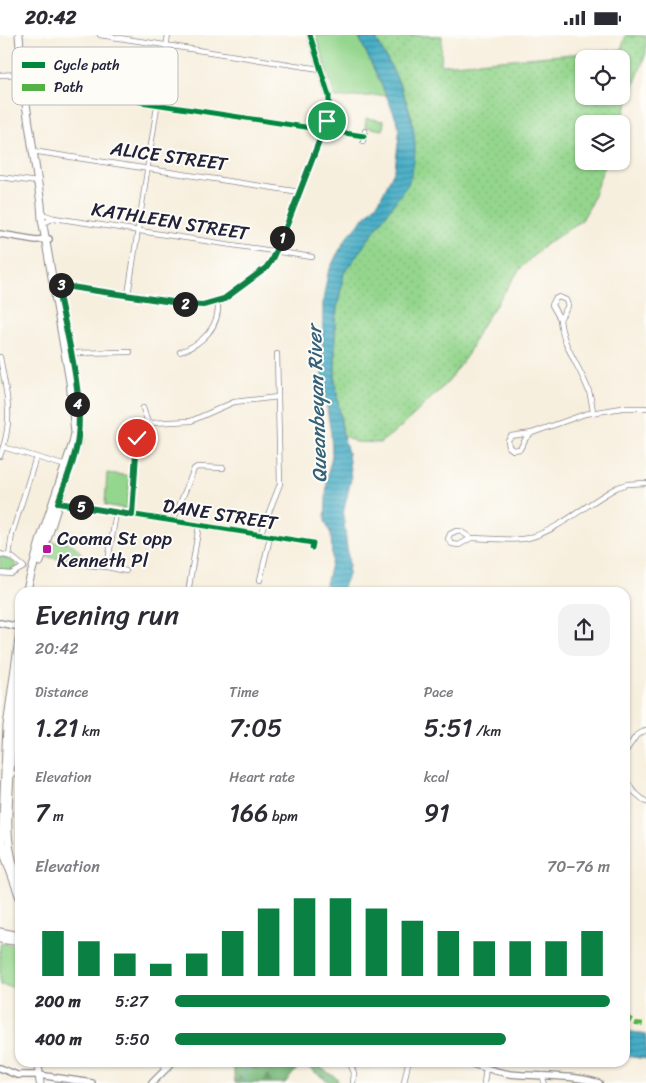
<!DOCTYPE html>
<html lang="en">
<head>
<meta charset="utf-8">
<style>
	:root { --surface:#fff; --page:#f2f2f3; --text:#2b2b33; --muted:#7c7c81; --accent:#0b8043 }
	body { margin:0; font-family:Sriracha,sans-serif; background:var(--page); color:var(--text); height:100vh; display:flex; flex-direction:column; font-size:19px; white-space:nowrap }
	* { box-sizing:border-box; margin:0 }
	p { font-size:16px; color:var(--muted) }
	.icon { flex:none; width:28px; height:28px; fill:none; stroke:currentColor; stroke-width:2; stroke-linecap:round; stroke-linejoin:round }
	.map { position:relative; flex:1; overflow:hidden }
	.side { position:absolute; left:15px; top:552px; width:615px; height:480px; display:flex; flex-direction:column; background:var(--surface); border-radius:15px; box-shadow:0 1px 4px #0004 }
	.side>* { flex:none }
	.buttons { position:absolute; left:575px; top:15px; display:grid; gap:10px }
	.buttons a { display:grid; place-items:center; width:55px; height:55px; border-radius:10px; background:var(--surface); box-shadow:0 1px 4px #0004; font-size:25px }
	.pin { position:absolute; display:grid; place-items:center; width:42px; height:42px; color:#fff; margin:-21px; border:2px solid #fff; border-radius:50%; box-shadow:0 1px 5px #0007 }
	.km { position:absolute; width:25px; height:25px; margin:-12px; border-radius:50%; background:#222; color:#fff; font-size:14px; line-height:25px; text-align:center }
	.round { display:grid; place-items:center; flex:none; width:52px; height:52px; border-radius:15px; background:var(--page) }
	.overview { display:flex; align-items:center; justify-content:space-between; height:85px; padding:0 20px }
	h1 { font-size:28px; font-weight:600; line-height:38px }
	.metrics { display:grid; grid-template-columns:repeat(3,1fr); gap:8px; height:85px; padding:5px 20px }
	.metrics div { display:grid; align-content:center }
	.metrics b { font-size:25px; font-weight:600 }
	.metrics small { font-size:14px; font-weight:400 }
	.metrics p { font-size:14px }
	.chart { height:140px; padding:10px 20px }
	.chart p { display:flex; justify-content:space-between }
	.chart svg { width:100%; height:90px; margin-top:5px; stroke:var(--accent); stroke-width:6 }
	ul { padding:0 20px; list-style:none; font-size:16px }
	li { display:grid; grid-template-columns:80px 60px 1fr; align-items:center; height:38px }
	li i { height:12px; border-radius:6px; background:var(--accent) }
	.status { display:flex; justify-content:space-between; align-items:center; height:35px; padding:0 25px; background:var(--surface); direction:ltr }
	.status svg { height:14px; fill:currentColor }
	.map>svg:first-child { display:block }
	.grass { fill:url(#grass-dots); stroke:#5b7c64; fill-rule:evenodd }
	.forest { fill:url(#forest-firs); stroke:#4c6c5a }
	.park { fill:#94d68d; stroke:#5b7c64 }
	.water { fill:url(#water-rules); stroke:#346880 }
	.lines { fill:none; stroke-linecap:round; stroke-linejoin:round }
	.stream { stroke:#47aec6; stroke-width:1 }
	.minor-casing { stroke:#8c888c; stroke-width:6 }
	.tertiary-casing { stroke:#8c888c; stroke-width:8 }
	.secondary-casing { stroke:#8c888c; stroke-width:9 }
	.minor { stroke:#fff; stroke-width:4.5 }
	.tertiary { stroke:#fff; stroke-width:5.5 }
	.secondary { stroke:#fff; stroke-width:7 }
	.quiet { stroke:#55b146; stroke-width:4; stroke-dasharray:8 4; stroke-linecap:butt }
	.cycleway-casing { stroke:#fdfcf7; stroke-width:8 }
	.cycleway { stroke:#00873e; stroke-width:5 }
	.route-casing { stroke:#fff; stroke-width:10 }
	.route { stroke:#0b8043; stroke-width:6 }
	.poi-dot { fill:#b5179e; stroke:#fdfcf7; stroke-width:2 }
	.labels { text-anchor:middle; dominant-baseline:central; stroke-width:4; stroke-linejoin:round; paint-order:stroke }
	.street-label { font-size:19px; fill:#22223b; stroke:#fdfcf7 }
	.poi-label { font-size:19px; fill:#22223b; stroke:#fdfcf7; text-anchor:start }
	.water-label { font-size:20px; font-style:italic; fill:#33617a; stroke:#fdfcf7 }
	.key { fill:#fdfcf7; stroke:#bbbbbf; stroke-width:1 }
	.key-label { font-size:14px; fill:#22223b }
</style>
</head>
<body>
<div class="status"><b>20:42</b><svg viewBox="0 0 49 12"><path d="M0 12V9h3v3zM5 12V6h3v6zM10 12V3h3v9zM15 12V0h3v12zM26 1h20v11H26zM47 4h2v5h-2z"/></svg></div>
<div class="map">
<svg width="646" height="1048" viewBox="0 0 646 1048">
	<defs>
		<pattern id="grass-dots" width="8" height="8" patternUnits="userSpaceOnUse" patternTransform="scale(1.25)"><rect width="8" height="8" fill="#94d68d"/><path d="M2 2h.1M6 6h.1" fill="none" stroke="#7fb77b" stroke-width="1.8" stroke-linecap="round"/></pattern>
		<pattern id="forest-firs" width="22" height="20" patternUnits="userSpaceOnUse" patternTransform="scale(1.25)"><rect width="22" height="20" fill="#77b778"/><path d="M5 1l3.5 6h-7zM16 11l3.5 6h-7z" fill="#619464"/></pattern>
		<pattern id="water-rules" width="6" height="5" patternUnits="userSpaceOnUse" patternTransform="scale(1.25)"><rect width="6" height="5" fill="#47aec6"/><path d="M0 2.5h6" fill="none" stroke="#3b8da2"/></pattern>
	</defs>
	<rect width="100%" height="100%" fill="#fdfcf7"/>
	<filter id="ink" filterUnits="userSpaceOnUse"><feTurbulence type="fractalNoise" baseFrequency=".02" numOctaves="2"/><feDisplacementMap in="SourceGraphic" scale="10" xChannelSelector="R" yChannelSelector="G"/><feConvolveMatrix kernelMatrix="1 2 1 2 8 2 1 2 1" color-interpolation-filters="sRGB"/></filter>
	<filter id="wash" filterUnits="userSpaceOnUse"><feTurbulence type="fractalNoise" baseFrequency=".0096" numOctaves="4" result="noise"/><feDisplacementMap in="SourceGraphic" scale="20" xChannelSelector="R" yChannelSelector="G"/><feGaussianBlur stdDeviation="1.12" result="paint"/><feColorMatrix in="noise" values="0 0 0 0 0 0 0 0 0 0 0 0 0 0 0 0 0 1.4 0 .05"/><feComposite in="paint" operator="in"/></filter>
	<g filter="url(#wash)">
		<rect width="100%" height="100%" fill="#f7efde"/>
		<!-- grass -->
		<path class="grass" d="M374 0 442 1 441 30 621 15 626 0 646 1V18L620 89H584V126H606L590 171 582 185 541 213 520 234 479 295 468 319 448 347 401 392 380 408 355 407 343 400 335 346V284L344 238 408 149 414 118 412 82 400 49ZM584 24H621V61H584Z"/>
		<!-- forest -->
		<path class="forest" d="M233 1028H314L338 1044 337 1046 339 1048H330L302 1028 285 1048H235Z"/>
		<!-- park -->
		<g class="park">
			<path d="M315 0H358L386 60 336 63Z"/>
			<path d="M366 83 384 86 383 95 365 92Z"/>
			<path d="M107 438 130 441 127 474 105 470Z"/>
			<path d="M52 507C74 508 73 507 86 525L83 527 70 517 66 525 47 522Z"/>
			<path d="M0 521 13 526 17 530V532L11 536H0Z"/>
			<path d="M0 908 20 911V953L0 950Z"/>
		</g>
		<!-- water -->
		<g class="water">
			<path d="M358 0H374C398 45 429 96 408 149L344 238 335 284V346L343 400 348 418 351 444 343 479 349 530 348 540 341 557H324L332 525 331 500 325 486 327 442 332 420 331 399 322 341 323 265 328 238 336 221 347 202 379 166 395 134 399 101 398 88 386 60Z"/>
			<path d="M625 996 646 999V1024L625 1021Z"/>
		</g>
		<g class="lines">
			<!-- stream -->
			<path class="stream" d="M245 1028 246 1048"/>
		</g>
	</g>
	<g filter="url(#ink)">
		<g class="lines">
			<!-- minor casing -->
			<g class="minor-casing">
				<g id="minor">
					<path d="M100 0 320 34"/>
					<path d="M0 40 22 39"/>
					<path d="M23 49 364 101"/>
					<path d="M363 106 365 96"/>
					<path d="M32 116 300 157"/>
					<path d="M0 142 37 147"/>
					<path d="M45 180 54 183 312 222"/>
					<path d="M46 187 54 183"/>
					<path d="M128 260 168 0"/>
					<path d="M559 262 566 265 568 271 560 284 552 270 555 264Z"/>
					<path d="M560 284C562 310 579 330 588 354 591 361 592 369 593 377"/>
					<path d="M180 317C202 309 220 292 218 267"/>
					<path d="M69 318 130 317"/>
					<path d="M0 322C4 345 11 372 7 395 6 404 3 413 0 421"/>
					<path d="M143 373 148 388"/>
					<path d="M532 398 526 403 520 414 513 415 509 412 508 405 511 401 532 398 585 379 622 373H646"/>
					<path d="M3 412 66 431"/>
					<path d="M59 468 313 508 312 513"/>
					<path d="M116 478 107 532 126 536"/>
					<path d="M132 480 137 403C139 395 142 389 150 388L191 386 234 367 278 362"/>
					<path d="M173 486 194 434 197 432 223 433"/>
					<path d="M456 496H460L471 503 459 510 452 509 448 504 450 499Z"/>
					<path d="M260 500 280 449 277 319"/>
					<path d="M471 503C489 503 510 507 528 503 558 496 590 466 618 452L627 449 646 448"/>
					<path d="M0 519 12 522 24 532 11 539 0 538"/>
					<path d="M9 521 12 499 36 422"/>
					<path d="M88 530 107 532"/>
					<path d="M260 545 270 502"/>
					<path d="M188 558 199 490"/>
					<path d="M625 717 636 701 646 695"/>
					<path d="M8 738 20 739"/>
					<path d="M625 744 633 756 646 767"/>
					<path d="M162 1028 166 1033"/>
					<path d="M350 1028 354 1038 353 1048"/>
					<path d="M543 1040 544 1048"/>
					<path d="M404 1048 408 1028"/>
					<path d="M484 1048 486 1033"/>
				</g>
			</g>
			<!-- tertiary casing -->
			<g class="tertiary-casing">
				<g id="tertiary">
					<path d="M0 199 36 205 49 204"/>
					<path d="M53 249 186 269 203 270 225 264 259 238 271 226 283 200 324 94 329 76V61L310 0"/>
					<path d="M0 588 20 592"/>
					<path d="M469 1028C483 1032 496 1037 510 1039 540 1042 570 1039 599 1048"/>
					<path d="M0 1033 17 1040H39L92 1048"/>
					<path d="M152 1048 172 1028"/>
				</g>
			</g>
			<!-- secondary casing -->
			<g class="secondary-casing">
				<g id="secondary">
					<path d="M19 0 23 49 41 169 42 184 70 347 75 398 73 408 41 503 26 558"/>
					<path d="M66 297 75 347 77 368"/>
					<path d="M40 527 78 406"/>
					<path d="M20 597 7 691 2 807 5 821 20 863"/>
					<path d="M20 631C15 667 12 702 10 739 8 781 3 808 20 849"/>
					<path d="M0 897 20 901"/>
					<path d="M0 904 20 907"/>
					<path d="M38 1028 40 1048"/>
				</g>
			</g>
			<!-- minor -->
			<use href="#minor" class="minor"/>
			<!-- tertiary -->
			<use href="#tertiary" class="tertiary"/>
			<!-- secondary -->
			<use href="#secondary" class="secondary"/>
			<!-- quiet -->
			<path class="quiet" d="M625 981 636 988 646 989"/>
			<!-- cycleway casing -->
			<g class="cycleway-casing">
				<g id="cycleway">
					<path d="M23 49 364 101"/>
					<path d="M53 249 186 269 203 270 225 264 259 238 271 226 283 200 324 94 329 76V61L310 0"/>
					<path d="M59 468 313 508 312 513"/>
				</g>
			</g>
			<!-- cycleway -->
			<use href="#cycleway" class="cycleway"/>
		</g>
	</g>
	<g class="lines" filter="url(#ink)">
		<!-- route casing -->
		<g class="route-casing">
			<path id="route" d="M137 403 132 480 58 468C65 447 76 424 78 402 83 351 66 299 57 250L186 269 203 270 224 264 266 233 271 226 283 200 327 86"/>
		</g>
		<!-- route -->
		<use href="#route" class="route"/>
	</g>
	<!-- markers -->
	<rect class="poi-dot" x="42" y="509" width="10" height="10" rx="2.5"/>
	<g class="labels">
		<!-- street labels -->
		<g class="street-label">
			<text transform="translate(169 121) rotate(8)">ALICE STREET</text>
			<text transform="translate(170 186) rotate(9)">KATHLEEN STREET</text>
			<text transform="translate(220 479) rotate(9)">DANE STREET</text>
		</g>
		<!-- poi labels -->
		<g class="poi-label">
			<text x="57" y="503">Cooma St opp<tspan x="57" dy="22">Kenneth Pl</tspan></text>
		</g>
		<!-- water labels -->
		<g class="water-label">
			<text transform="translate(317 369) rotate(-92)">Queanbeyan River</text>
		</g>
	</g>
	<!-- legend -->
	<rect x="12" y="12" width="166" height="58" rx="8" class="key"/>
	<rect x="22" y="27" width="23" height="6" fill="#00873e"/>
	<rect x="22" y="49" width="23" height="7" fill="#55b146"/>
	<g class="key-label">
		<text x="54" y="35">Cycle path</text>
		<text x="54" y="57">Path</text>
	</g>
</svg>
<div class="buttons">
<a><svg class="icon" aria-label="locate" viewBox="0 0 24 24"><circle cx="12" cy="12" r="6"/><path d="M12 2v4M12 18v4M2 12h4M18 12h4"/></svg></a>
<a><svg class="icon" aria-label="layers" viewBox="0 0 24 24"><path d="M12 4l9 5-9 5-9-5zM3 14l9 5 9-5"/></svg></a>
</div>
<div class="pin" style="left:327px;top:86px;background:#1e9e55"><svg class="icon" aria-label="arrive" viewBox="0 0 24 24"><path d="M6 21V4h12l-3 4 3 4H6"/></svg></div>
<div class="pin" style="left:137px;top:403px;background:#d93025"><svg class="icon" aria-label="check" viewBox="0 0 24 24"><path d="M5 12l5 5 9-10"/></svg></div>
<b class="km" style="left:282px;top:203px">1</b>
<b class="km" style="left:185px;top:269px">2</b>
<b class="km" style="left:61px;top:250px">3</b>
<b class="km" style="left:77px;top:369px">4</b>
<b class="km" style="left:81px;top:472px">5</b>
<section class="side">
<div class="overview"><div><h1>Evening run</h1><p>20:42</p></div><a class="round"><svg class="icon" aria-label="share" viewBox="0 0 24 24"><path d="M12 15V3M7 8l5-5 5 5M5 13v7h14v-7"/></svg></a></div>
<div class="metrics">
<div><p>Distance</p><b>1.21<small> km</small></b></div>
<div><p>Time</p><b>7:05</b></div>
<div><p>Pace</p><b>5:51<small> /km</small></b></div>
</div>
<div class="metrics">
<div><p>Elevation</p><b>7<small> m</small></b></div>
<div><p>Heart rate</p><b>166<small> bpm</small></b></div>
<div><p>kcal</p><b>91</b></div>
</div>
<div class="chart"><p><span>Elevation</span>70–76 m</p>
<svg viewBox="0 0 160 44" preserveAspectRatio="none"><path d="M5 44V22M15 44V27M25 44V33M35 44V38M45 44V33M55 44V22M65 44V11M75 44V6M85 44V6M95 44V11M105 44V17M115 44V22M125 44V27M135 44V27M145 44V27M155 44V22"/></svg>
</div>
<ul>
<li><b>200 m</b>5:27<i style="width:100%"></i></li>
<li><b>400 m</b>5:50<i style="width:76%"></i></li>
</ul>
</section>
</div>
</body>
</html>
